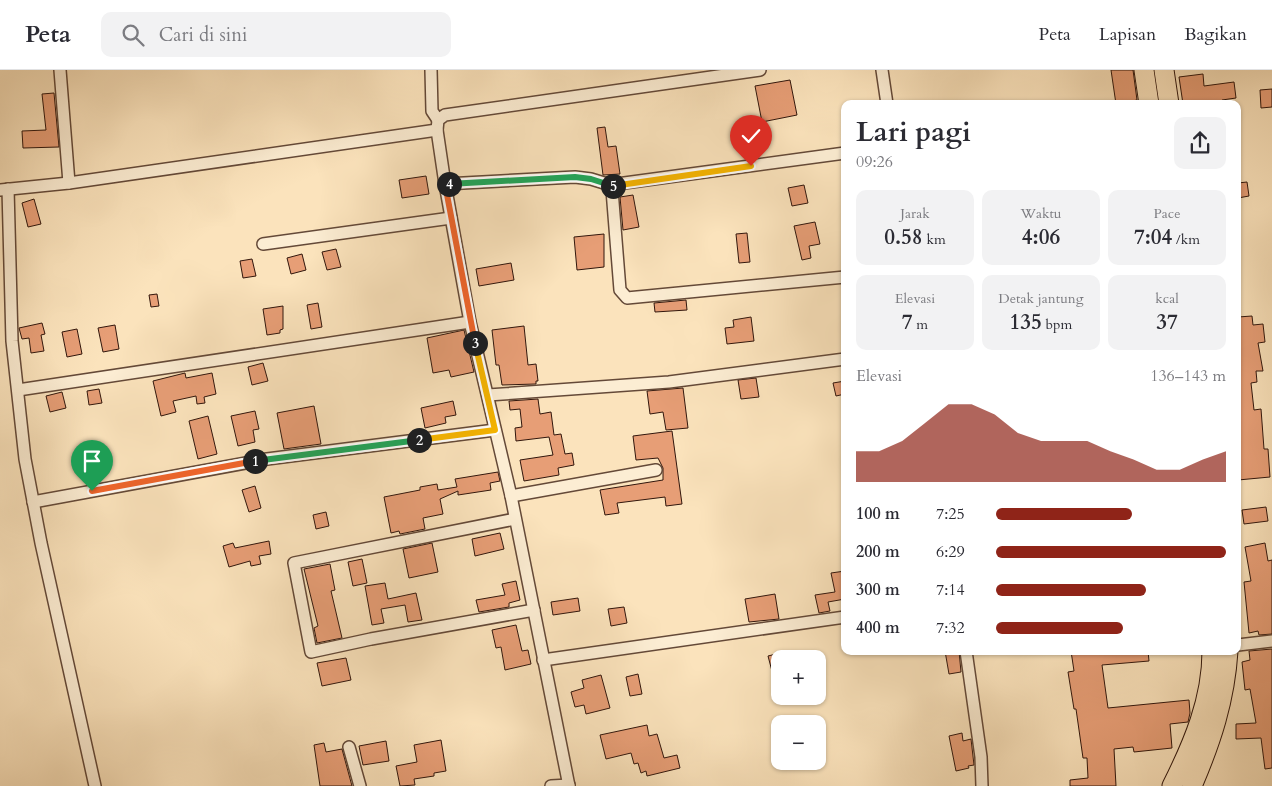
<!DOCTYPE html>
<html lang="id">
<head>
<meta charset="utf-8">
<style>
	:root { --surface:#fff; --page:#f2f2f3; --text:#2b2b33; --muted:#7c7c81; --line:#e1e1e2; --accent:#8f2418 }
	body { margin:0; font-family:Cardo,serif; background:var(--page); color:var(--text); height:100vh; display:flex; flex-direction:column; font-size:19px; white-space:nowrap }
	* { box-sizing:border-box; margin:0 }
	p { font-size:16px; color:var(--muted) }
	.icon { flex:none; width:28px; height:28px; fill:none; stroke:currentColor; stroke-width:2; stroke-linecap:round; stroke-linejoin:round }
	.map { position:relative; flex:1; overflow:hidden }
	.panel { position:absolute; left:841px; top:30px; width:400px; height:555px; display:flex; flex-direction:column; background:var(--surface); border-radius:10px; box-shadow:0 1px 4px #0004 }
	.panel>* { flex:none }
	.buttons { position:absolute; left:771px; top:580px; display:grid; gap:10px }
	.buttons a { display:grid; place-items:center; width:55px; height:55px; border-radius:10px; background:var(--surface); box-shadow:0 1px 4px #0004; font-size:25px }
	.pin { position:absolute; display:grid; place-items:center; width:42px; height:42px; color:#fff; margin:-51px -21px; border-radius:50% 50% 50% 0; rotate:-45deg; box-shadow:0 0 5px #0007 }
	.pin .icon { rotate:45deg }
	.km { position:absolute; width:25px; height:25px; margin:-12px; border-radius:50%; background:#222; color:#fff; font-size:14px; line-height:25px; text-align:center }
	.round { display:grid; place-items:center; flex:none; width:52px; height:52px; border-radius:10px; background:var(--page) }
	.overview { display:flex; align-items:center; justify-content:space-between; height:85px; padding:0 15px }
	h1 { font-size:28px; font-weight:700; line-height:38px }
	.stats { display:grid; grid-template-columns:repeat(3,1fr); gap:8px; height:85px; padding:5px 15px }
	.stats div { display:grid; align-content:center; border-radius:10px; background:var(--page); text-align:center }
	.stats b { font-size:21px; font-weight:700 }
	.stats small { font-size:14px; font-weight:400 }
	.stats p { font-size:14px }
	.chart { height:140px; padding:10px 15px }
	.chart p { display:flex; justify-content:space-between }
	.chart svg { width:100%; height:90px; margin-top:5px; fill:var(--accent); opacity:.7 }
	ul { padding:0 15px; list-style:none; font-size:16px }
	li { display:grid; grid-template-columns:80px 60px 1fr; align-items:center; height:38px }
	li i { height:12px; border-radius:6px; background:var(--accent) }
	header { display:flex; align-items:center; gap:30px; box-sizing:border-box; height:70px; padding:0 25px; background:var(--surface); border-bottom:1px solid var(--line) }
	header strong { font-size:24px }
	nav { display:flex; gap:28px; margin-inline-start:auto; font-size:18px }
	.search { width:350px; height:45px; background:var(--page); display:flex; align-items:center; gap:12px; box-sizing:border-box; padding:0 18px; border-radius:10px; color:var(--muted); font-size:19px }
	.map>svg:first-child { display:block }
	.building { fill:#e79e76; stroke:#31160c }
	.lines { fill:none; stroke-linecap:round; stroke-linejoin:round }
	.minor-casing { stroke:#644938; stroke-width:14 }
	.trunk-casing { stroke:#31160c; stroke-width:21 }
	.minor { stroke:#fcedd3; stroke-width:11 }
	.trunk { stroke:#fbe3bc; stroke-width:19 }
	.split-1-casing { stroke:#fff; stroke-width:10 }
	.split-2-casing { stroke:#fff; stroke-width:10 }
	.split-3-casing { stroke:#fff; stroke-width:10 }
	.split-4-casing { stroke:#fff; stroke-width:10 }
	.split-5-casing { stroke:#fff; stroke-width:10 }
	.split-6-casing { stroke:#fff; stroke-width:10 }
	.split-1 { stroke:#f0652b; stroke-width:6 }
	.split-2 { stroke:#22a559; stroke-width:6 }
	.split-3 { stroke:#f5b400; stroke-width:6 }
	.split-4 { stroke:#f0652b; stroke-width:6 }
	.split-5 { stroke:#22a559; stroke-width:6 }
	.split-6 { stroke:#f5b400; stroke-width:6 }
</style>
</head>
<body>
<header>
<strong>Peta</strong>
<div class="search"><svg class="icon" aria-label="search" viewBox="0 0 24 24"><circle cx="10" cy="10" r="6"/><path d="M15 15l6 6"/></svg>Cari di sini</div>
<nav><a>Peta</a><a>Lapisan</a><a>Bagikan</a></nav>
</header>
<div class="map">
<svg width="1272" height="716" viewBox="0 0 1272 716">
	<rect width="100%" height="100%" fill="#fbe3bc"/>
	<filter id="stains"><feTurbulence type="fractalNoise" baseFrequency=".004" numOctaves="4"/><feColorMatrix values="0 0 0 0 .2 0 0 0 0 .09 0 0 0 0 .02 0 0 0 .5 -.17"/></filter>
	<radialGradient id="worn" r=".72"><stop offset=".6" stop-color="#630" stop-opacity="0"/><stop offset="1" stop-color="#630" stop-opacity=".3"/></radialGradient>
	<!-- building -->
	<g class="building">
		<path d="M1111 0H1133L1137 30 1116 34Z"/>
		<path d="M1203 4 1204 16 1234 12 1236 28 1222 30V34H1183L1179 7Z"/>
		<path d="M790 10 797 45 762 52 755 16Z"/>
		<path d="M1272 19V37L1261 38 1260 20Z"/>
		<path d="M54 23 59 77 23 78 22 61 46 60 42 24Z"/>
		<path d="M605 57 608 77 616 76 620 104 603 105 597 58Z"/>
		<path d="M426 106 429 124 402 128 399 110Z"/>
		<path d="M1247 112 1249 126 1238 128V113Z"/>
		<path d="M804 115 808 133 792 136 788 118Z"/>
		<path d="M633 125 639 157 623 160 620 127Z"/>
		<path d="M34 129 41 154 28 157 22 133Z"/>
		<path d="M815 152 820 174 809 176 811 188 802 190 794 156Z"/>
		<path d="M747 163 750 192 739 193 736 164Z"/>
		<path d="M604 164V197L577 200 574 167Z"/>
		<path d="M336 179 341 197 327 200 322 182Z"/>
		<path d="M302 184 306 200 291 204 287 188Z"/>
		<path d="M252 189 256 206 243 208 240 191Z"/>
		<path d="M511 193 514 210 479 216 476 199Z"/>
		<path d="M157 224 159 236 151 237 149 225Z"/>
		<path d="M686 230 687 240 655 242 654 233Z"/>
		<path d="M318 233 322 257 311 259 307 235Z"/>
		<path d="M283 236V259L280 260V263L267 265 263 239Z"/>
		<path d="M1252 246 1253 255 1263 254 1265 272 1258 273 1263 301H1256L1257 312 1251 313 1254 340 1261 339 1264 379H1268L1270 407 1238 410V247Z"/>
		<path d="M751 247 754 271 727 274 725 258 734 257 733 250Z"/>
		<path d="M42 253 45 264 41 265 44 281 31 283 29 268 22 269 19 258Z"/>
		<path d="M115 255 119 279 103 282 98 258Z"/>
		<path d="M524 256 528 295 536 294 538 311H536V314L502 315 499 295H496L492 260Z"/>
		<path d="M77 259 82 284 67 287 62 262Z"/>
		<path d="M464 260 474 302 451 307 449 300 433 303 427 268Z"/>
		<path d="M263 293 268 311 252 315 248 297Z"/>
		<path d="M185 303 186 308 212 303 216 324 204 327 205 333 197 334 196 326 173 331 176 342 161 346 153 311Z"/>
		<path d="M756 308 759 327 741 329 738 310Z"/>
		<path d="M845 311V324L836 326 833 313Z"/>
		<path d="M683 318 688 358 666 360 663 342 650 344 647 321Z"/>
		<path d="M99 319 102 333 89 335 87 321Z"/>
		<path d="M62 322 66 338 50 342 46 326Z"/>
		<path d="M538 329 540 344 551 342 554 365 561 364 565 384 572 383 574 395 558 398 559 405 524 411 520 390 553 385 549 367 516 371 515 358 522 357 520 339 510 340 509 331Z"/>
		<path d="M453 331 456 345 445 347 446 353 425 358 421 338Z"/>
		<path d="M314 336 321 374 284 379 277 343Z"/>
		<path d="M255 341 259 359 253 360 255 372 238 376 231 346Z"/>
		<path d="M208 346 217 384 198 389 189 351Z"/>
		<path d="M672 361 682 434 666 436 665 427 617 433 619 443 605 445 600 420 663 410V398L658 388 636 390 633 366Z"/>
		<path d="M498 402 500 411 490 413 491 420 458 425V421L440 429 443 444 423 448 425 459 400 464 399 461 391 463 384 427 420 420V417L437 414 438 420 457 417 455 409Z"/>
		<path d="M255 416 261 438 249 442 242 420Z"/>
		<path d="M1266 437 1268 451 1244 454 1242 440Z"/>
		<path d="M326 442 329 456 316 459 313 445Z"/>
		<path d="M500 463 504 479 475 486 472 469Z"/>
		<path d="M269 471 271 484 259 486 261 494 251 496 250 491 229 497 223 476 233 473 235 478Z"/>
		<path d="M432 473 438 502 409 508 403 479Z"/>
		<path d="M1265 473 1268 491 1272 490V564L1259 565 1258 561 1249 563 1244 512 1251 511 1245 477Z"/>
		<path d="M362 489 367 513 353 516 348 492Z"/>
		<path d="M330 494 335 520 331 521 342 568 317 573 314 558 318 556 304 499Z"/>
		<path d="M845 501V529L828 532 830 541 819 543 815 525 835 522 831 503Z"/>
		<path d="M516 511 520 530 509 533V537L479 542 476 530 505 525 502 514Z"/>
		<path d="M385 513 388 529 416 523 422 550 408 552 405 535 381 539 384 553 372 555 365 516Z"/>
		<path d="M775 524 779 549 749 552 745 529Z"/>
		<path d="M578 528 580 541 553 545 551 532Z"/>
		<path d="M624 537 627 553 611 556 608 539Z"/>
		<path d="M516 555 522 581 528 580 531 594 505 600 501 577 496 578 492 560Z"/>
		<path d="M1272 579V698L1265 699 1261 668 1236 669V654L1256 653 1250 619 1245 620 1242 592 1250 590 1249 581Z"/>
		<path d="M945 581H959L961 602 949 604Z"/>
		<path d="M1071 581H1148L1149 591 1102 595 1108 638 1189 630 1190 643 1188 652 1170 654 1172 678 1134 682 1133 677 1114 679 1116 716H1070V710L1088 708 1087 688H1083L1076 639H1074L1068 602 1074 601Z"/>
		<path d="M780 583V619L777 620 768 586Z"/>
		<path d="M346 588 351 610 322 616 317 593Z"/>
		<path d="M638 604 642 624 630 626 626 607Z"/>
		<path d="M601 605 610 638 586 644 584 635 575 637 571 622 584 618 582 610Z"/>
		<path d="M647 655 649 666 657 664 664 688 677 685 680 698 647 706 646 701 641 703 638 693 634 694 631 683 606 689 600 665Z"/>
		<path d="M962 663 963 671 971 669 974 695 968 696 969 698 956 701 949 666Z"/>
		<path d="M441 670 446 701 434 703V706L414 709 415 715 400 716 396 696 417 692 414 675Z"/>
		<path d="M386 671 389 691 363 695 359 676Z"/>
		<path d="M324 673 326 682 342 679 352 716H320L314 675Z"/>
	</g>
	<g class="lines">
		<!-- minor casing -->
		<g class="minor-casing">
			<g id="minor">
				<path d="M60 0 69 113"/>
				<path d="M431 0 432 41 438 50"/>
				<path d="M882 0 887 34"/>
				<path d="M845 83 617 114 612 120 620 220 627 228 845 207"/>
				<path d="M445 114 575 107 591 109 614 116"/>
				<path d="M8 119 12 271 25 389 41 473 95 716"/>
				<path d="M0 120 69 113 437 60"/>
				<path d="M263 174 451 148"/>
				<path d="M18 320 470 252"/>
				<path d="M488 325 669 312 845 289"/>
				<path d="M511 426 656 400"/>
				<path d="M33 432 267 389 495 360"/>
				<path d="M515 449 294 493 311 582 371 569 534 540"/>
				<path d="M1238 575 1272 571"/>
				<path d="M966 581 981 687 982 716"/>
				<path d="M543 590 845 547"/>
				<path d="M349 677 360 716"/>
				<path d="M551 716 569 715"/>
				<path d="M569 716 511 426 470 252 445 114 437 60 438 50 445 45 760 0"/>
			</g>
		</g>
		<!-- trunk casing -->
		<g class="trunk-casing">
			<g id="trunk">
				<path d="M1144 0 1149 34"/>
				<path d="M1164 0 1169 34"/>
				<path d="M1172 716C1193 674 1212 630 1212 581"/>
				<path d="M1192 716C1211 672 1225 630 1228 581"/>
			</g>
		</g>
		<!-- minor -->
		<use href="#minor" class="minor"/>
		<!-- trunk -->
		<use href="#trunk" class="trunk"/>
	</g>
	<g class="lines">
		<!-- split-1 casing -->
		<g class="split-1-casing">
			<path id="split-1" d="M92 421 255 391"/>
		</g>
		<!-- split-2 casing -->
		<g class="split-2-casing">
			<path id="split-2" d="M255 391 419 370"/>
		</g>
		<!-- split-3 casing -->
		<g class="split-3-casing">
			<path id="split-3" d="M419 370 495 360 475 273"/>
		</g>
		<!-- split-4 casing -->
		<g class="split-4-casing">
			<path id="split-4" d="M449 114H445L475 273"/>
		</g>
		<!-- split-5 casing -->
		<g class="split-5-casing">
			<path id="split-5" d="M449 114 575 107 591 109 613 116"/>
		</g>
		<!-- split-6 casing -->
		<g class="split-6-casing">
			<path id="split-6" d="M613 116 751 96"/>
		</g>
		<!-- split-1 -->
		<use href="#split-1" class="split-1"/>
		<!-- split-2 -->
		<use href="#split-2" class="split-2"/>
		<!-- split-3 -->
		<use href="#split-3" class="split-3"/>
		<!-- split-4 -->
		<use href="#split-4" class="split-4"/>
		<!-- split-5 -->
		<use href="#split-5" class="split-5"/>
		<!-- split-6 -->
		<use href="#split-6" class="split-6"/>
	</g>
	<rect width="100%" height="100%" filter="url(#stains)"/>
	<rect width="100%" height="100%" fill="url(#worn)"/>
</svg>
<div class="buttons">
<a>+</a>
<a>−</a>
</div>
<div class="pin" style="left:92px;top:421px;background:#1e9e55"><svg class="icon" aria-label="arrive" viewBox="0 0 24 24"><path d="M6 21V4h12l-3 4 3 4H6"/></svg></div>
<div class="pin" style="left:751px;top:96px;background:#d93025"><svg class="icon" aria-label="check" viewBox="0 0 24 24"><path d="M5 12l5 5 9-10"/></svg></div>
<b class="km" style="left:255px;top:391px">1</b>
<b class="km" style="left:419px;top:370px">2</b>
<b class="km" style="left:475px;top:273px">3</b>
<b class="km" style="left:449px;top:114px">4</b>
<b class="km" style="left:613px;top:116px">5</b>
<section class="panel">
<div class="overview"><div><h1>Lari pagi</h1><p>09:26</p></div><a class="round"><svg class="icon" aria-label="share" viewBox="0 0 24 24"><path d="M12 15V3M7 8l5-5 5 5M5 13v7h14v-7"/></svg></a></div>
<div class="stats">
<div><p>Jarak</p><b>0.58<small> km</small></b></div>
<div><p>Waktu</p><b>4:06</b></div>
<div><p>Pace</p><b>7:04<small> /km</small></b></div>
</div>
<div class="stats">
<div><p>Elevasi</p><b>7<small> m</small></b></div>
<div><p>Detak jantung</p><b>135<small> bpm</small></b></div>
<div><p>kcal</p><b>37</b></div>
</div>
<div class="chart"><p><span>Elevasi</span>136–143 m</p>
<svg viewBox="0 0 160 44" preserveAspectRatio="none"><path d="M0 44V29L10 29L20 24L30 15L40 6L50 6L60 11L70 20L80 24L90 24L100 24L110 29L120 33L130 38L140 38L150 33L160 29V44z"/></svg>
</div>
<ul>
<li><b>100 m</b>7:25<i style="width:59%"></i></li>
<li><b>200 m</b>6:29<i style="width:100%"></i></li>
<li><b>300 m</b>7:14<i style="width:65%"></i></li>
<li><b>400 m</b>7:32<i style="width:55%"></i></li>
</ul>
</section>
</div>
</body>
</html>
